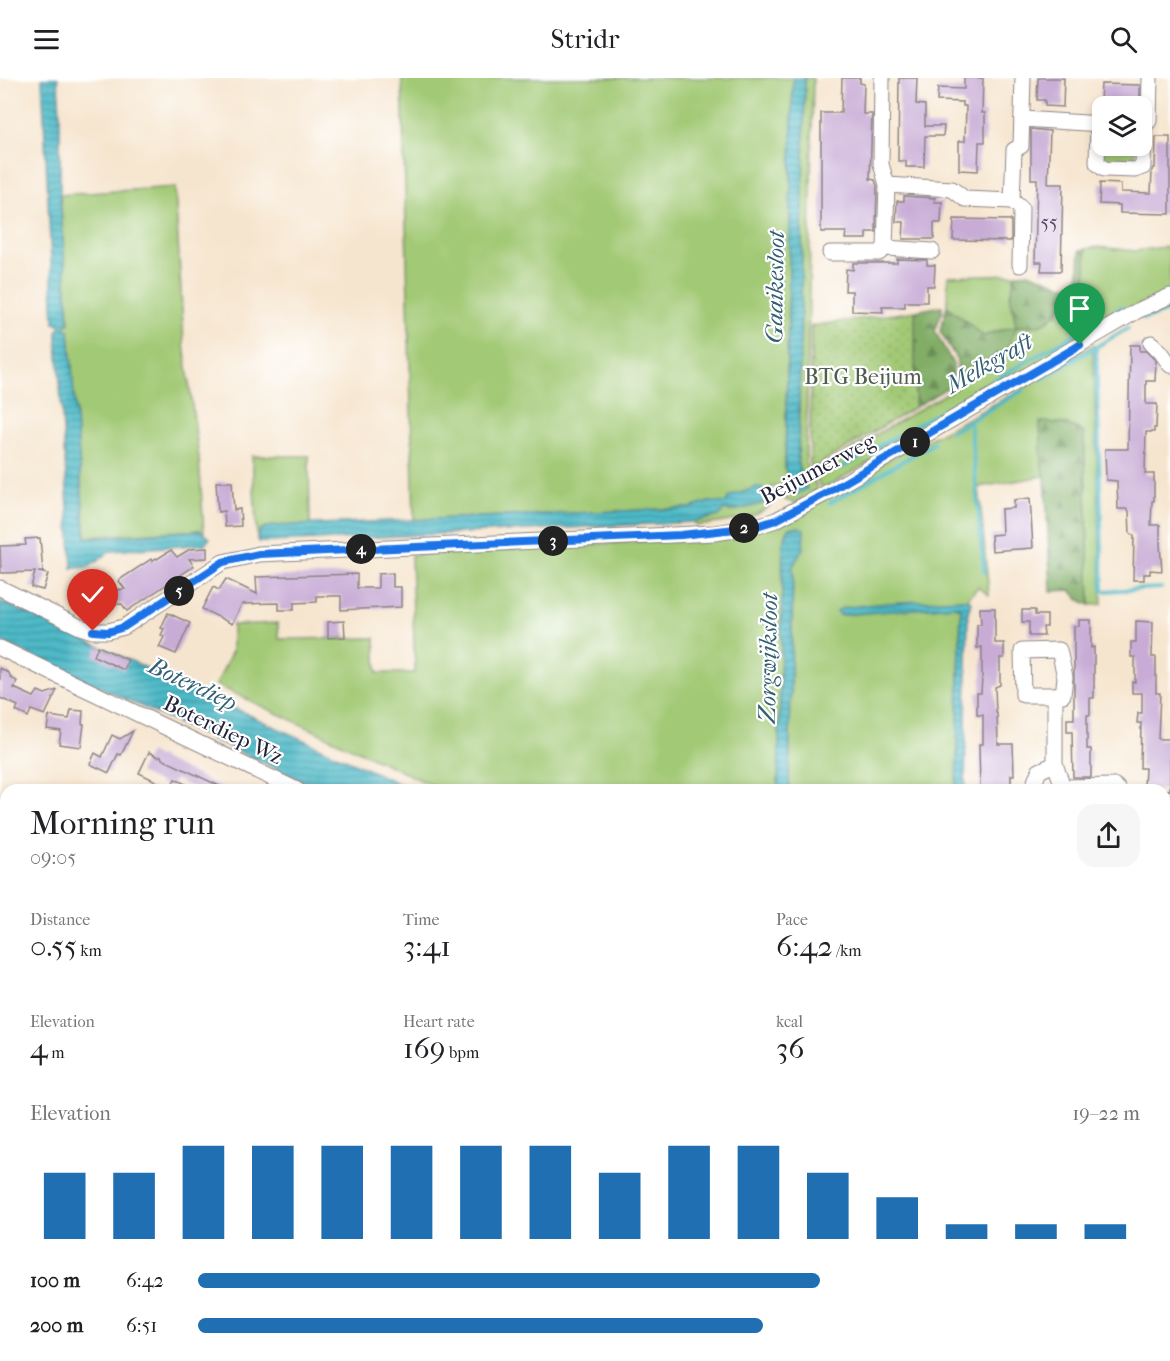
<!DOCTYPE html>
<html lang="en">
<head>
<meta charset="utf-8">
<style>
	:root { --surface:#fff; --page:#f6f6f6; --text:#202124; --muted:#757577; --accent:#1f6fb2 }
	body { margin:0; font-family:"IM FELL French Canon",serif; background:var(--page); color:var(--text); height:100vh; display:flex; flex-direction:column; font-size:22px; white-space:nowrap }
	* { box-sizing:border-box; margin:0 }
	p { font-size:20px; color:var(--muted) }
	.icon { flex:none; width:33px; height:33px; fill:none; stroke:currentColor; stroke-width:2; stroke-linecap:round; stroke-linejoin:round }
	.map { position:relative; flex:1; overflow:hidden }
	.sheet { position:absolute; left:0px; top:706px; width:1170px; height:578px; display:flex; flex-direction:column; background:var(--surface); border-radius:18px 18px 0 0; box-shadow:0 3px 9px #0003 }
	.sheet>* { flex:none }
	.tools { position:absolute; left:1092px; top:18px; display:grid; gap:12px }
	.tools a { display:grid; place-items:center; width:60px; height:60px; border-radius:12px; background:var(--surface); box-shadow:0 3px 9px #0003; font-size:30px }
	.pin { position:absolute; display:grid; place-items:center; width:51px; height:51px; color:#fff; margin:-62px -26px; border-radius:50% 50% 50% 0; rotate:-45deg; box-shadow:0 0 6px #0007 }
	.pin .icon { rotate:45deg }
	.km { position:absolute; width:30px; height:30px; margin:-15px; border-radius:50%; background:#222; color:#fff; font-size:16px; line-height:30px; text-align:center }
	.round { display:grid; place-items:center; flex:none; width:63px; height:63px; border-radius:18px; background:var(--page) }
	.head { display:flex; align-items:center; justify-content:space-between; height:102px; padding:0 30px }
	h1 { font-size:33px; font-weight:600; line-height:45px }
	.metrics { display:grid; grid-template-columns:repeat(3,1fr); gap:9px; height:102px; padding:6px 30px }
	.metrics div { display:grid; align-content:center }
	.metrics b { font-size:30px; font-weight:600 }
	.metrics small { font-size:16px; font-weight:400 }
	.metrics p { font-size:16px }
	.chart { height:168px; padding:12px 30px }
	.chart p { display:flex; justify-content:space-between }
	.chart svg { width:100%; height:108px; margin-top:6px; stroke:var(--accent); stroke-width:6 }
	ul { padding:0 30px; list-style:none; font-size:20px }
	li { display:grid; grid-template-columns:96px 72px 1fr; align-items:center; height:45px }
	li i { height:15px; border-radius:8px; background:var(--accent) }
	header { display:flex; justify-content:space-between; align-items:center; height:78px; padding:0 30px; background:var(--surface); font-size:27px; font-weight:600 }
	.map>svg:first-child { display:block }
	.grass { fill:#a2c974; stroke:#627658; stroke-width:1.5 }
	.forest { fill:url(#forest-firs); stroke:#526850; stroke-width:1.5 }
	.park { fill:url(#park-dots); stroke:#627658; stroke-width:1.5 }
	.water { fill:url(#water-rules); stroke:#386e81; stroke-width:1.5 }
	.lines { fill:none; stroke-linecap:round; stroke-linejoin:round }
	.stream { stroke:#4dbac7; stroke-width:4 }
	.building { fill:#c8acd6 }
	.minor-casing { stroke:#8c8484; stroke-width:17 }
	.secondary-casing { stroke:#8c8484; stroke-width:23 }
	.minor { stroke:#fff; stroke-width:15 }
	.secondary { stroke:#ffe4c6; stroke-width:21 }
	.route-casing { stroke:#fff; stroke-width:12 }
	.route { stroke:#1a73e8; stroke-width:8 }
	.labels { text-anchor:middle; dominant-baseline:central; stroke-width:4.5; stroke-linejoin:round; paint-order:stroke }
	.number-label { font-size:20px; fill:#4c4462 }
	.park-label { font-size:22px; fill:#4f5c4f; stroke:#fff }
	.street-label { font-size:22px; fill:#22223b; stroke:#fff }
	.water-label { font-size:24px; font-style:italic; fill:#335f73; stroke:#fff }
</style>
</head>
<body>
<header><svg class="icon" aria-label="menu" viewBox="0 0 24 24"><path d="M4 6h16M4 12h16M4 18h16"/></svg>Stridr<svg class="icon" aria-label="search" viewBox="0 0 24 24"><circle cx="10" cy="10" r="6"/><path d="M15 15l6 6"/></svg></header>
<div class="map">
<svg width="1170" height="1283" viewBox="0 0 1170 1283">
	<defs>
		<pattern id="forest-firs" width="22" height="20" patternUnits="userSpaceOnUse" patternTransform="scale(1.5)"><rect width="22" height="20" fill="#81ad66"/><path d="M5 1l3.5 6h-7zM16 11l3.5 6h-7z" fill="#698c55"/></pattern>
		<pattern id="park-dots" width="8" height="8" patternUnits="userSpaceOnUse" patternTransform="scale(1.5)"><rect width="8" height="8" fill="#a2c974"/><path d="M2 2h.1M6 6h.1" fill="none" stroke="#8bac65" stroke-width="1.8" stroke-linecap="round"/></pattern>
		<pattern id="water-rules" width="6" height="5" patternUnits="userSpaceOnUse" patternTransform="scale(1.5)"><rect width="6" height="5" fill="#4dbac7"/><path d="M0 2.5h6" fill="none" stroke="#4097a3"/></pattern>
	</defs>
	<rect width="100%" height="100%" fill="#fff"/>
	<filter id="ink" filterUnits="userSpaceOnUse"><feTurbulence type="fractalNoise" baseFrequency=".0167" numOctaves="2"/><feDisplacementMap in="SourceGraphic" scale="12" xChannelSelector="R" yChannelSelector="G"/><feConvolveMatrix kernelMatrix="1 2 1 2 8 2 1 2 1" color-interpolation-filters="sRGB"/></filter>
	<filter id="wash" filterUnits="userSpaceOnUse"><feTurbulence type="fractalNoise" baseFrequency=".008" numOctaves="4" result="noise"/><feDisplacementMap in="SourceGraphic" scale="24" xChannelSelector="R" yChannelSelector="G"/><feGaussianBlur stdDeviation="1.35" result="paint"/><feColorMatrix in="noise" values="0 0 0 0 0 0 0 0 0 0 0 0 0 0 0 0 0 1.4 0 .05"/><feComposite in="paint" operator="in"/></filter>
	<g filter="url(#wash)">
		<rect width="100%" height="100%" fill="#f6e5ce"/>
		<!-- grass -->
		<g class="grass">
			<path d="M402 0H793L785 388 788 414 805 405 798 387 805 0H813L806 381 807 388 818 411 795 425 785 422 782 408 771 409 772 425C759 442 716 445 696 448L694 444C706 442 722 430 730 432L728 424 722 426 710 424 690 430 414 442Z"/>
			<path d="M1103 68H1135V82L1103 83Z"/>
			<path d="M175 109 184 266 199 380 204 455 200 452 86 459 74 333 69 253 66 252V246L69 245 60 117Z"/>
			<path d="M1170 168V214L826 409H821L813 394 957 309V299L967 296 1017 248 988 256 985 259 947 228 948 198 1016 196 1013 201 1057 237 1068 213 1086 212V171L1098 169 1136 173Z"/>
			<path d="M1093 267 1102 526 1090 527 1084 355 1043 384 1045 398 979 409 989 517 978 509 967 521 842 530 955 528 961 531 956 712H789L793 488 801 473 802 451 793 449 787 453 783 466 778 712H442L216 607 232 573V547L278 545 279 561 375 560 377 595H415L411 477 734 458 939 356 1029 307 1039 297Z"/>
			<path d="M252 378H309L310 447 264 449 257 459Z"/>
			<rect x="0" y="732" width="6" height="219"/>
			<path d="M1164 869H1170V978L1164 976Z"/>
			<path d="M1164 989 1170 990V1065L1164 1062Z"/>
			<path d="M0 1002H6V1278H1164V1243L1170 1246V1283H0Z"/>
			<path d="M1164 1163 1170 1177V1209H1168V1214H1170V1236L1164 1237Z"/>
		</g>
		<!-- forest -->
		<g class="forest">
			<path d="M1086 171V213H1068C1055 239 1050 251 1017 248L1008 270 967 296 957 299V282L940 253 947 228 985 259 988 256 1016 248 1010 217 1016 196 1031 195 1061 207H1078L1080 172Z"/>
			<path d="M942 228V233L935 253 953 286V306L915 329V233Z"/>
			<path d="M1040 344C1057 344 1070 345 1084 355L1090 527 1079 522 1071 512 1051 513 1045 398 1042 389Z"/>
		</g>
		<!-- park -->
		<path class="park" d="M915 233V329L813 390 810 385 811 248Z"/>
		<!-- water -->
		<g class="water">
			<path d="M42 0H58L60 37V117L69 245 66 246V252H69L85 455 86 459 92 460 200 452 210 460 205 466 111 473 89 489 72 490 57 262V253L61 249 60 246 54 245Z"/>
			<path d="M793 0H805L798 387 807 411 795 417 788 414 785 388Z"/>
			<path d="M757 409 762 410 766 421 762 426 732 433 724 432 719 438 694 444 273 464H259L257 459 261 451 273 448 690 430 709 424 726 425 728 420 731 418Z"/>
			<path d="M799 449 804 451 803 470 793 488 789 712H778L783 466 789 450Z"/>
			<path d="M965 521 970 522 971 525 968 534 965 712H956L961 531 955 528 839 537 836 533C846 525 945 522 965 521Z"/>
			<path d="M0 523 413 712H322L0 563Z"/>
		</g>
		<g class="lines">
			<!-- stream -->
			<g class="stream">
				<path d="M1144 241 1170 232"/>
				<path d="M1096 270 1103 513 1161 510"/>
				<path d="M1042 301 1128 250"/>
				<path d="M970 343 984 494"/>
				<path d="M951 354 1023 312"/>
				<path d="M843 389 1122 229"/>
				<path d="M830 425 934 365"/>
				<path d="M0 1003H6"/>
				<path d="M40 1278 41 1283"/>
				<path d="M178 1278V1283"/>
				<path d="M264 1278 265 1283"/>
				<path d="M390 1278V1283"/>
				<path d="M510 1278V1283"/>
				<path d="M631 1278V1283"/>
				<path d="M755 1283V1278"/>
				<path d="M977 1283V1278"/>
			</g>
		</g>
		<g id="blocks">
			<!-- building -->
			<g class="building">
				<path d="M842 0H860V5L864 6 863 36H872L870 101 875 102 877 108 876 148V154H867V161H845L846 154H821V35H841Z"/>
				<path d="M899 0H917L916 26 925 27V48H944L943 58H925L924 89H906V83H898Z"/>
				<path d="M964 0H983L982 35H985V64H979L978 93 959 92V63H965L966 28H963V24L937 23 938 10 964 11Z"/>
				<path d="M1038 0H1064L1063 29 1045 28V22H1037Z"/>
				<path d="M1101 6 1140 7V25H1135V27L1116 26 1100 24Z"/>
				<path d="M1031 51 1050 53 1048 106H1063L1061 193H1041L1042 184H1035L1037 101H1031Z"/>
				<path d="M1156 59H1170V136L1120 135V127L1099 126 1100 105 1121 106V114L1151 115 1152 93 1153 90H1155Z"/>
				<path d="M904 118 935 120 934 124H942L941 145H934V161H903L904 144H896L897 123H904Z"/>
				<path d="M954 141 1011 142V163L953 162Z"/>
				<path d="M897 181 927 182V187H935L934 208H927V224H905V229H882L883 234 852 233V213H845L846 191 853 192V185H897Z"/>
				<path d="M1130 267H1140V273H1146L1156 283 1155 303H1146V326H1157L1156 350H1154V354H1146L1145 396H1154V423H1152L1151 447H1160V467L1162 493 1150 492V496H1144V502H1133L1134 457 1130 456 1129 433 1127 431H1118L1117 403 1106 402 1105 371H1128Z"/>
				<path d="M216 404H232L234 432 240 431 241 448 225 449 224 433 218 434Z"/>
				<path d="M1030 420 1033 470 992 473 991 457 1002 456 1001 431 1014 430V422Z"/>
				<path d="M40 460 43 494H38L48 496 43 512 31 509 35 494 1 495 0 468 26 467 25 461Z"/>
				<path d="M207 470V480L189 481 194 488 127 533 122 526 106 527 107 537 94 538 92 514 125 511 119 503 122 500 151 481 152 483 156 480 157 481 171 472 177 479 190 471Z"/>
				<path d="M393 495V509H401V529L341 532V518H317V524L294 525V532H279V525L242 526 232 546 202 531 213 509 219 512 226 501 257 516 256 499 357 496V510H377L378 509V496Z"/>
				<path d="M980 530H995V565H1004V580H1000V607L995 609 996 635H997L998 666H1013L1014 697H1011V712H980L979 666H983V637H977V615H981L982 599V569L977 570V546H981Z"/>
				<path d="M1022 532H1035V537H1047V549H1043L1044 558H1029V544H1022Z"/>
				<path d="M168 535 190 545 176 576 159 569 164 559 161 557 164 551 161 550Z"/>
				<path d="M1079 542H1091V570L1094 569V620H1090V637H1087V671H1091V699H1073L1072 654H1067V641H1074V548H1079Z"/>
				<path d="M344 543 345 559 328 560V544Z"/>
				<path d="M1136 543 1153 544 1152 579H1156V615H1160L1158 661H1170V712H1147V710H1144L1145 690H1140L1141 645H1137L1138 635H1142V615H1132V604H1135V579H1131V564H1136Z"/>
				<path d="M98 568 128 582 124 592 94 578Z"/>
				<path d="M0 590 9 595 11 600 17 603 14 610 34 619 38 613 45 616 57 612 45 637 31 632 28 639 16 633 18 628 0 620Z"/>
				<path d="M71 632 83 633 82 646H84L81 669 59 666 61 653 47 651 49 638 69 641Z"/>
				<path d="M133 653 121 677 118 676 109 695 90 686 95 675 102 679 112 657 120 661Z"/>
				<path d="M149 674 158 679 161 678 162 681 228 712H198L175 701 170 710 139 695Z"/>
			</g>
		</g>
	</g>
	<g filter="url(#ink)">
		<use href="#blocks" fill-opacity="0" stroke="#8c8484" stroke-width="1.5"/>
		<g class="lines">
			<!-- minor casing -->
			<g class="minor-casing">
				<g id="minor">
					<path d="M882 0 881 86 887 107 885 170"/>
					<path d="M1022 41 1102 46"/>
					<path d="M1098 46 1097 85 1104 91 1135 92 1143 89 1144 48 1149 43 1150 0"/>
					<path d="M887 107 952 111 965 121 1012 123 1014 72 1021 68 1023 0"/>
					<path d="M1012 123 1021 130 1020 187"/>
					<path d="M830 175H879L885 170 932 173"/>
					<path d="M1151 265 1161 274 1170 287"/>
					<path d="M0 510 80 549 93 553H108L124 549 223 484 259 476 715 455 754 449 776 442 823 417 1137 233 1170 218"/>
					<path d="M0 570 297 712"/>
					<path d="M1059 572 1065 599 1063 617H1023L1022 573Z"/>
					<path d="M1055 617V686L1063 709 1115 708 1119 712"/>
					<path d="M1035 712 1034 706 1039 693 1055 686"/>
					<path d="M1164 746H1170"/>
					<path d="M1164 805H1170"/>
				</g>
			</g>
			<!-- secondary casing -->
			<g class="secondary-casing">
				<g id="secondary">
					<path d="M0 976H6"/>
					<path d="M1164 1134 1170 1137"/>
				</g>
			</g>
			<!-- minor -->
			<use href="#minor" class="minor"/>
			<!-- secondary -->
			<use href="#secondary" class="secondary"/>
		</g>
	</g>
	<g class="lines" filter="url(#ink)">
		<!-- route casing -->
		<g class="route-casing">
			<path id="route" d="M93 553 108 554 124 549 223 484 259 476 681 457 754 449 776 442 823 417 1080 267"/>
		</g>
		<!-- route -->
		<use href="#route" class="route"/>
	</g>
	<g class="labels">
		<!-- number labels -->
		<g class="number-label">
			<text x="1049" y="144">55</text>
		</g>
		<!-- park labels -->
		<g class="park-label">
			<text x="863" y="299">BTG Beijum</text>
		</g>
		<!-- street labels -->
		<g class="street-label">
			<text transform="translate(818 391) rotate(-28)">Beijumerweg</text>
			<text transform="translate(223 652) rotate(26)">Boterdiep Wz</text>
		</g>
		<!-- water labels -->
		<g class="water-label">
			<text transform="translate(775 209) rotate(-89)">Gaaikesloot</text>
			<text transform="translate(989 285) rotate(-30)">Melkgraft</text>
			<text transform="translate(768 580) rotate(-89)">Zorgwijksloot</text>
			<text transform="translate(193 606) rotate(25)">Boterdiep</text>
		</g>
	</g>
</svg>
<div class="tools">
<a><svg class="icon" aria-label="layers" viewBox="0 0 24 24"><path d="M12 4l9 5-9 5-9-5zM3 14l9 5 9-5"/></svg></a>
</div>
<div class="pin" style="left:1080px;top:267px;background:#1e9e55"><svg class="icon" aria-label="arrive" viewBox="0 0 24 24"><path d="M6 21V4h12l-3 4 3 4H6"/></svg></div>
<div class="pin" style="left:93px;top:553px;background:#d93025"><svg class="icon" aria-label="check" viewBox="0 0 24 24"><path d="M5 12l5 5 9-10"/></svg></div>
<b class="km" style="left:915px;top:364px">1</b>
<b class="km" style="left:744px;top:450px">2</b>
<b class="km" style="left:553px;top:463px">3</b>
<b class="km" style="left:361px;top:471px">4</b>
<b class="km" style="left:179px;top:513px">5</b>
<section class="sheet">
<div class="head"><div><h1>Morning run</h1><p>09:05</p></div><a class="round"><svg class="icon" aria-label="share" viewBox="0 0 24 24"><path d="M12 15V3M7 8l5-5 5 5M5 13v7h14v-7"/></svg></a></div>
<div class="metrics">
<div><p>Distance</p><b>0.55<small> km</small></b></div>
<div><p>Time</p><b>3:41</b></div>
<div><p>Pace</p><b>6:42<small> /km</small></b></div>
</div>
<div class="metrics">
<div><p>Elevation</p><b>4<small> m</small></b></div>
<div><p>Heart rate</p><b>169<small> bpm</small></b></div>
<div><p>kcal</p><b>36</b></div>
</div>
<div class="chart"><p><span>Elevation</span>19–22 m</p>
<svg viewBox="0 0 160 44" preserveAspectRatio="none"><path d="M5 44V17M15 44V17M25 44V6M35 44V6M45 44V6M55 44V6M65 44V6M75 44V6M85 44V17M95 44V6M105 44V6M115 44V17M125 44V27M135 44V38M145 44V38M155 44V38"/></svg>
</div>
<ul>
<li><b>100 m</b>6:42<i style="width:66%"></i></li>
<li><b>200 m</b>6:51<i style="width:60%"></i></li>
</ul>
</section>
</div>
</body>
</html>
